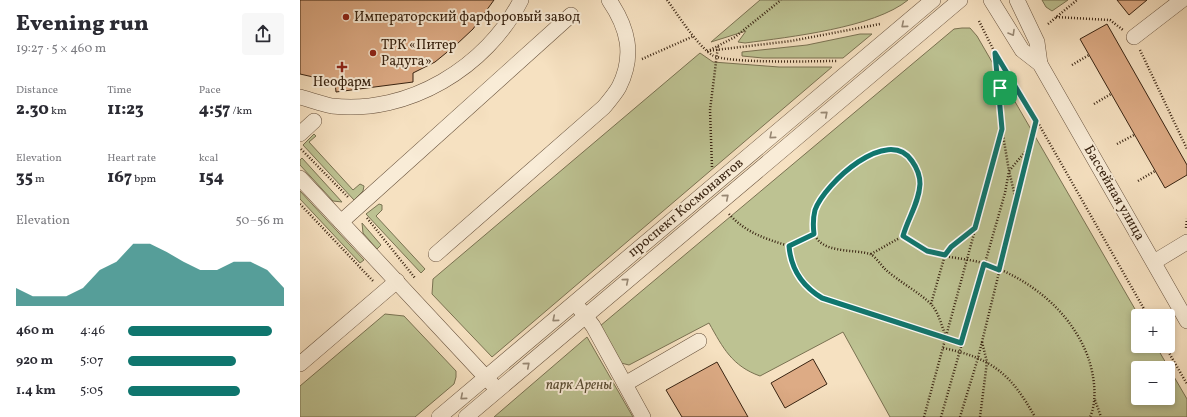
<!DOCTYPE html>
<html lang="en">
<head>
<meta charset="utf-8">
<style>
	:root { --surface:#fff; --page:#f7f7f7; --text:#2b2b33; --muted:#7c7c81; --accent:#0f766e }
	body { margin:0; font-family:Vollkorn,serif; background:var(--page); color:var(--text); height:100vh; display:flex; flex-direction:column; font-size:15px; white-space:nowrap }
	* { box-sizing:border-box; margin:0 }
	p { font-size:13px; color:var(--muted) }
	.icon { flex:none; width:22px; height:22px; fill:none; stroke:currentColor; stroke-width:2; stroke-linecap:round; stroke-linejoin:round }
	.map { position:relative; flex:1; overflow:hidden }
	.sheet { display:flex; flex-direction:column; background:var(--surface); width:300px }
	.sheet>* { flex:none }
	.tools { position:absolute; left:831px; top:309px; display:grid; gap:8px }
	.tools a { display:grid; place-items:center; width:44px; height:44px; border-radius:4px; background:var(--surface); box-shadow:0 2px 6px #0003; font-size:20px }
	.pin { position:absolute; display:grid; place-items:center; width:34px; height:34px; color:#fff; margin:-17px; border-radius:8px; box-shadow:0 2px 6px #0006 }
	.round { display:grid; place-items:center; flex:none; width:42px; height:42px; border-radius:4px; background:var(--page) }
	.summary { display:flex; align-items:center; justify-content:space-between; height:68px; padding:0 16px }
	h1 { font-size:22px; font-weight:800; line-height:30px }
	.metrics { display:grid; grid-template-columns:repeat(3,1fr); gap:6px; height:68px; padding:4px 16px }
	.metrics div { display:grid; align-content:center }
	.metrics b { font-size:17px; font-weight:800 }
	.metrics small { font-size:11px; font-weight:400 }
	.metrics p { font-size:11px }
	.chart { height:112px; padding:8px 16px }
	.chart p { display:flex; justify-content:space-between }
	.chart svg { width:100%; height:72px; margin-top:4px; fill:var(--accent); opacity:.7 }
	ul { padding:0 16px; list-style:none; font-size:13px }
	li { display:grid; grid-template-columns:64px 48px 1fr; align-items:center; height:30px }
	li i { height:10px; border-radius:5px; background:var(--accent) }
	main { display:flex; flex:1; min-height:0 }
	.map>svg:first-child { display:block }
	.green { fill:#bdc292; stroke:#7a7252; fill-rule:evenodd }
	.building { fill:#ddab85; stroke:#382311 }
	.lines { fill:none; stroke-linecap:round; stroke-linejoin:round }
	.minor-casing { stroke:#68523d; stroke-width:16 }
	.path { stroke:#382311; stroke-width:2.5; stroke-dasharray:1 2; stroke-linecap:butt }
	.minor { stroke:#f9ecd7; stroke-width:15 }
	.oneway { stroke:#988874 }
	.route-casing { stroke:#fff; stroke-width:8 }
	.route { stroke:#0f766e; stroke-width:5 }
	.poi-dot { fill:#8f2418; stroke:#f9ecd7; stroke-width:1.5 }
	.labels { text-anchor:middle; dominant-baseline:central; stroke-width:4; stroke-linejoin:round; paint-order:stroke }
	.poi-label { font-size:14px; fill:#382311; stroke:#f9ecd7; text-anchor:start }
	.street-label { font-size:14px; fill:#382311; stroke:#f9ecd7 }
	.park-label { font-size:14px; font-style:italic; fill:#594b31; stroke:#f9ecd7 }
</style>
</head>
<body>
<main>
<section class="sheet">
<div class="summary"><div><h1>Evening run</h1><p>19:27 · 5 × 460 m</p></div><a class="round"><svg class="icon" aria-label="share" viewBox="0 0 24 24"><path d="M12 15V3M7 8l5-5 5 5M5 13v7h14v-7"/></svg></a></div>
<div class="metrics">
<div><p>Distance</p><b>2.30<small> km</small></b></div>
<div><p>Time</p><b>11:23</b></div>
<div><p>Pace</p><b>4:57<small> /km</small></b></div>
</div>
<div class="metrics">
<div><p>Elevation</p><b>35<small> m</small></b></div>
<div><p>Heart rate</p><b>167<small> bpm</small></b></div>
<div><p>kcal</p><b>154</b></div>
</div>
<div class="chart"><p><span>Elevation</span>50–56 m</p>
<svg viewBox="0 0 160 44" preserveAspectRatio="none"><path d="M0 44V33L10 38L20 38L30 38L40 33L50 22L60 17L70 6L80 6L90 11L100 17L110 22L120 22L130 17L140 17L150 22L160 33V44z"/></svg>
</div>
<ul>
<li><b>460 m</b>4:46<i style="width:92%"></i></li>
<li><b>920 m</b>5:07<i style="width:69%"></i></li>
<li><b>1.4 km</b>5:05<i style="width:72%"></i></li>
</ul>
</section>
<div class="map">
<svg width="887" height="417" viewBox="0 0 887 417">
	<rect width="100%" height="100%" fill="#f6e1c1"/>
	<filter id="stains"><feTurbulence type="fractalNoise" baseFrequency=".005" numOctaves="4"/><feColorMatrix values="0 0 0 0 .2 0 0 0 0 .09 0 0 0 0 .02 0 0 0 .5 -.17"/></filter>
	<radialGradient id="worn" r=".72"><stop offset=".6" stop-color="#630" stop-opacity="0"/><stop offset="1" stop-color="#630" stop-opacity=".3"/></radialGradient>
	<!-- green -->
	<g class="green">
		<path d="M460 0H608C574 28 489 37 445 43L438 42 446 31 411 42Z"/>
		<path d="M742 0H768L752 11 746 7Z"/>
		<path d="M662 28H670L677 36 839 316 838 346H856L887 399V417H590L543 332 460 376C432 366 423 348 409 323L329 365 317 362 300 326 654 29ZM838 368H868V398H838Z"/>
		<path d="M560 34H572L543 58H463L442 56V52L507 45Z"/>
		<path d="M400 53 413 62 479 67H532L192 357 132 294 133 279Z"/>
		<path d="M14 134 16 136 9 142 53 190 60 184 64 186 63 191 54 200 3 145Z"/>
		<path d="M2 158 42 202 33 201 0 165V160Z"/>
		<path d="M0 191 64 260 60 263 0 199Z"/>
		<path d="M79 204 82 205V210L76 216 125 269 121 273 66 214Z"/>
		<path d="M62 223 81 245 77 249 63 233Z"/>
		<path d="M85 314 104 316 156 371V377L154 384 115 417H0V386Z"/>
		<path d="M287 337 333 417H194Z"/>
	</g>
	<!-- building -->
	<g class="building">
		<path d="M0 0H194L173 29 157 44 135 62 113 73V82L36 92 35 82 0 74Z"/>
		<path d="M817 0H847L829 15Z"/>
		<path d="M807 24 887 165V175L865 188 780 39Z"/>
		<path d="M513 359 527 384 485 408 471 383Z"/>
		<path d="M417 362 448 417H382L366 390Z"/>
	</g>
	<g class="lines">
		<!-- minor casing -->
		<g class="minor-casing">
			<g id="minor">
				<path d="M691 0 722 50 740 64 887 321"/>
				<path d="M717 0 737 42 740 64"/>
				<path d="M834 37 882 0"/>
				<path d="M0 97C11 100 22 104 32 106 108 115 187 67 221 0"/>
				<path d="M0 134 14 121"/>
				<path d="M0 178 193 385"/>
				<path d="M41 222 271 15"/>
				<path d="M136 254 304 107C309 101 315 94 319 87 335 55 328 28 309 0"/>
				<path d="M854 262 887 242"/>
				<path d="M279 308 293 326 343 417"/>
				<path d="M0 364 97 281"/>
				<path d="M325 384 399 341"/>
				<path d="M139 417 633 0"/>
				<path d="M166 417 660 0"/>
			</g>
		</g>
		<!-- path -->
		<g class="path">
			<path d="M367 0C378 15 397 45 412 55 426 64 516 61 538 61"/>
			<path d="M756 17 810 20 823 30"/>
			<path d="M679 21 695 53 737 121 848 316"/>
			<path d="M748 24 777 0"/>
			<path d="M410 50 435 37 481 0"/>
			<path d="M840 50 887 149"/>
			<path d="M407 51 491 41 580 24"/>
			<path d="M342 59 394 36"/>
			<path d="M772 65 789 55"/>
			<path d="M794 104 811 94"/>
			<path d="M817 144 834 135"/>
			<path d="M1 149 48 197"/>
			<path d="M412 167 410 110 418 46"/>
			<path d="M838 181 855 171"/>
			<path d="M716 200 709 171 730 146"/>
			<path d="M0 204 73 281"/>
			<path d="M429 214C446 233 466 239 489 246L514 234"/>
			<path d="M67 218 115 278"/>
			<path d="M886 228 887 219"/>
			<path d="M603 236C611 241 618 246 626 250 643 258 665 258 683 263 729 278 771 311 788 357 794 374 798 400 790 417"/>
			<path d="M489 246C491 270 502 286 523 298L661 343"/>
			<path d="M571 254 603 236C608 218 619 203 620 184 620 175 618 169 613 162 585 122 504 195 514 232 519 254 555 249 570 254 575 256 581 265 585 269 598 281 620 293 631 304 639 313 642 327 646 337"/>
			<path d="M631 304 645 255 651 247 675 229"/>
			<path d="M865 346 887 384"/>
			<path d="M643 348C692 358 711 374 735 417"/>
			<path d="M795 400 801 417"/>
			<path d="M624 417 702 131"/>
			<path d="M641 417 705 193 709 171 702 129 695 53"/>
			<path d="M660 417 678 358 736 122"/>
			<path d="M680 417 687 362 682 342"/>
		</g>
		<!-- minor -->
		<use href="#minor" class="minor"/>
	</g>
	<!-- one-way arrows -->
	<defs><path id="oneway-chevron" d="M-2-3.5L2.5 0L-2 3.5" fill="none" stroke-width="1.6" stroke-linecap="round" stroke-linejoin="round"/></defs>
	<g class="oneway">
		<use href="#oneway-chevron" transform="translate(604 25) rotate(140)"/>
		<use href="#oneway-chevron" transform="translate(712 33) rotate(60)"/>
		<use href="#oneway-chevron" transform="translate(525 114) rotate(-40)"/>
		<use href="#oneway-chevron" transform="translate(472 136) rotate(140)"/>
		<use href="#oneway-chevron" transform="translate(426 197) rotate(-40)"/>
		<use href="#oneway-chevron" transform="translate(326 281) rotate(-40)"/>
		<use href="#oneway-chevron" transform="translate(255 319) rotate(140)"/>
		<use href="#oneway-chevron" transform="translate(227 365) rotate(-40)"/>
		<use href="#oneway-chevron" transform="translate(163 397) rotate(140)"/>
	</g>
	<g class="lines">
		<!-- route casing -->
		<g class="route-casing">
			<path id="route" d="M695 53 736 121 699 270 684 264 661 343 522 298C502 286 491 270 489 246L514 234C513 226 513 218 515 210 525 183 588 125 612 161 617 168 620 175 620 184 619 203 608 218 603 236L627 251 645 255 651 247 675 228 702 129Z"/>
		</g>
		<!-- route -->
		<use href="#route" class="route"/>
	</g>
	<!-- markers -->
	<g class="poi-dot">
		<circle cx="46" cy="17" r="4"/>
		<circle cx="73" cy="53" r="4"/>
		<path d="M40 61h4v4h4v4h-4v4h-4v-4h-4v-4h4z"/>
	</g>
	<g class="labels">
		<!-- poi labels -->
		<g class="poi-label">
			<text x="54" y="17">Императорский фарфоровый завод</text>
			<text x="81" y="45">ТРК «Питер<tspan x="81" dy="16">Радуга»</tspan></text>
			<text x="42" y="82" text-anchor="middle">Неофарм</text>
		</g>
		<!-- street labels -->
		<g class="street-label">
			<text transform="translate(814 193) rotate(60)">Бассейная улица</text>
			<text transform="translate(386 208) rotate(-40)">проспект Космонавтов</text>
		</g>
		<!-- park labels -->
		<g class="park-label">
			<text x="279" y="385">парк Арены</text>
		</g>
	</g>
	<rect width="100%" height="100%" filter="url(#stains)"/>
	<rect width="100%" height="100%" fill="url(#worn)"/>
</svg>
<div class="tools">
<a>+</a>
<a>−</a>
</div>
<div class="pin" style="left:700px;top:88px;background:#1e9e55"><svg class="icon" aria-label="arrive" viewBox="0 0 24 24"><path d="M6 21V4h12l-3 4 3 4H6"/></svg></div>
</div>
</main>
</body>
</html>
